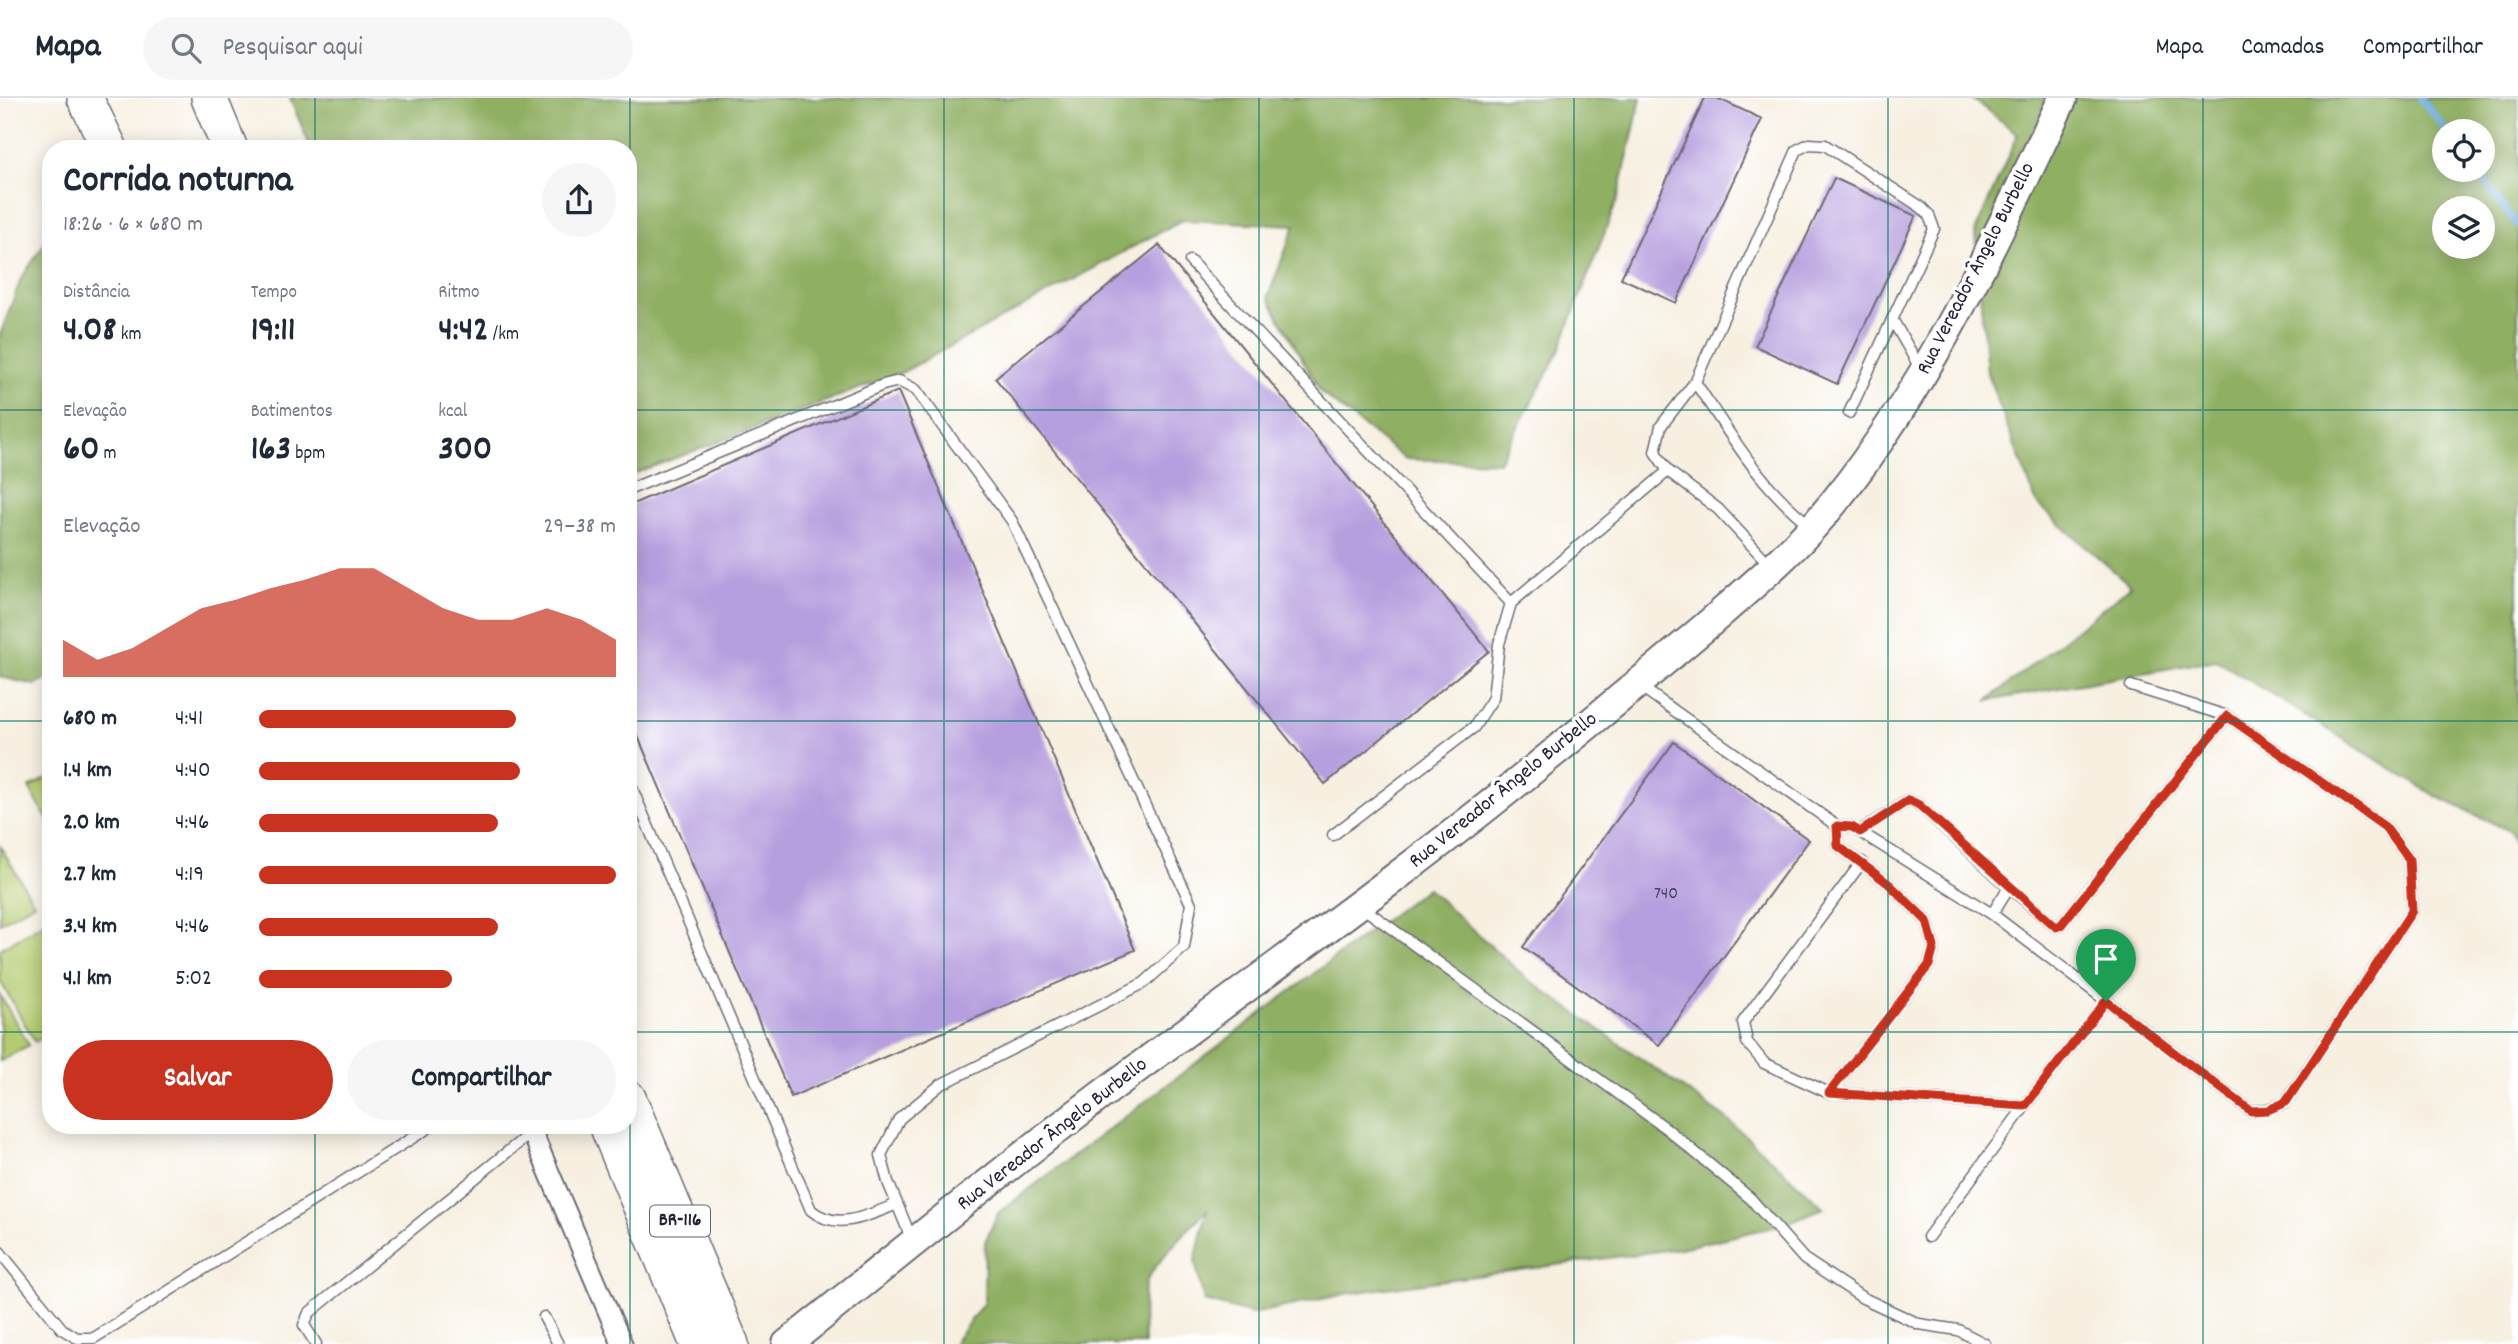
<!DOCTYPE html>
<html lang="pt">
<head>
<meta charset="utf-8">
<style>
	:root { --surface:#fff; --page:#f6f6f7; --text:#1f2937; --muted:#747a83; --line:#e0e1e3; --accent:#c8321e }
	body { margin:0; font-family:Dekko,sans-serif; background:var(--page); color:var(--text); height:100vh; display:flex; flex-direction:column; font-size:26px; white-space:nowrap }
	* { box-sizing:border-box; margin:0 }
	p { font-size:23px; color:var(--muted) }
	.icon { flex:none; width:38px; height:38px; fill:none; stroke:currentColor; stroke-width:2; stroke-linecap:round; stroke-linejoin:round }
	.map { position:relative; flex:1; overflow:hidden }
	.sheet { position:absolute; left:42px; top:42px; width:595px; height:994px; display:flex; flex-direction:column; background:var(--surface); border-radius:28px; box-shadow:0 4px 18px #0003 }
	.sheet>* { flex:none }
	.buttons { position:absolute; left:2432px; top:21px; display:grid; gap:14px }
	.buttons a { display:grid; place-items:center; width:63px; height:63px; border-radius:50%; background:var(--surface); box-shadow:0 4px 18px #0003; font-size:35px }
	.pin { position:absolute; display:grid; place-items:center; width:60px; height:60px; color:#fff; margin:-72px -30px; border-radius:50% 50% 50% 0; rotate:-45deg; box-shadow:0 0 7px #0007 }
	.pin .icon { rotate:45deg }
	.round { display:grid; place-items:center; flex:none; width:74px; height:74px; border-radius:37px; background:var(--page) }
	.summary { display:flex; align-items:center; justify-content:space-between; height:119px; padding:0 21px }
	h1 { font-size:38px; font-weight:700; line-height:52px }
	.figures { display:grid; grid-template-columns:repeat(3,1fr); gap:10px; height:119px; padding:7px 21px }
	.figures div { display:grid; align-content:center }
	.figures b { font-size:35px; font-weight:700 }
	.figures small { font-size:19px; font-weight:400 }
	.figures p { font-size:19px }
	.chart { height:196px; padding:14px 21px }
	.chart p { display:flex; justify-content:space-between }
	.chart svg { width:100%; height:126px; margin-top:7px; fill:var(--accent); opacity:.7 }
	.cta { display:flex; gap:14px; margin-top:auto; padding:14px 21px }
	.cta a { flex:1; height:80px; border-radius:42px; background:var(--accent); color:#fff; font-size:28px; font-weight:700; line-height:80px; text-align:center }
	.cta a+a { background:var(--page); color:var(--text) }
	ul { padding:0 21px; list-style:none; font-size:23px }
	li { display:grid; grid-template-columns:112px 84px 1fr; align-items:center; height:52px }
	li i { height:18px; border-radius:9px; background:var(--accent) }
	header { display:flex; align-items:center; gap:42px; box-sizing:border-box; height:98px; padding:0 35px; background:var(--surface); border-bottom:2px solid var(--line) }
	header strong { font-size:33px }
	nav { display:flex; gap:38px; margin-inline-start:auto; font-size:24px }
	.search { width:490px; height:63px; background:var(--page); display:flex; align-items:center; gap:18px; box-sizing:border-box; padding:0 24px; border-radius:38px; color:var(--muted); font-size:26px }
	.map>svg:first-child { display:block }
	.green { fill:#b4cb70; stroke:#6b7656; stroke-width:2 }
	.forest { fill:#8faf62; stroke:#58684e; stroke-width:2; fill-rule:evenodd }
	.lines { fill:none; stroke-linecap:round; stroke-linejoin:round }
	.stream { stroke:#75b2e7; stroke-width:6 }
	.building { fill:#b69fde }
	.service-casing { stroke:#6d6a75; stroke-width:13 }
	.minor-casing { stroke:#6d6a75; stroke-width:23 }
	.secondary-casing { stroke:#6d6a75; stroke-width:32 }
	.motorway-casing { stroke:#6d6a75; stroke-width:38 }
	.service { stroke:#fff; stroke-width:10 }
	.minor { stroke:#fff; stroke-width:19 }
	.secondary { stroke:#fff; stroke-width:28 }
	.motorway { stroke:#fff; stroke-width:35 }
	.route-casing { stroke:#fff; stroke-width:14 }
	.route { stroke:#c8321e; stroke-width:9 }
	.grid { fill:none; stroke:#0f766e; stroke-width:2; stroke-opacity:0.55 }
	.labels { text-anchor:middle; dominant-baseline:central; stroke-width:7; stroke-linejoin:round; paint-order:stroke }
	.number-label { font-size:18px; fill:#474164 }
	.shield { fill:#fff; stroke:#646476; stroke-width:2 }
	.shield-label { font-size:19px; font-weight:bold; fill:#22223b }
	.street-label { font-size:21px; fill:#22223b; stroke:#fff }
</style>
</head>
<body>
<header>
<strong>Mapa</strong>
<div class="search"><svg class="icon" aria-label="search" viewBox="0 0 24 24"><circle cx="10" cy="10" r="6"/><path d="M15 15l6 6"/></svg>Pesquisar aqui</div>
<nav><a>Mapa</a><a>Camadas</a><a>Compartilhar</a></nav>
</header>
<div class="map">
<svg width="2518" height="1246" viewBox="0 0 2518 1246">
	<rect width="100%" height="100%" fill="#fff"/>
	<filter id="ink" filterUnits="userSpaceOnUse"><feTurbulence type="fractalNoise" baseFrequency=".0143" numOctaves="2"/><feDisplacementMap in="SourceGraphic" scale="14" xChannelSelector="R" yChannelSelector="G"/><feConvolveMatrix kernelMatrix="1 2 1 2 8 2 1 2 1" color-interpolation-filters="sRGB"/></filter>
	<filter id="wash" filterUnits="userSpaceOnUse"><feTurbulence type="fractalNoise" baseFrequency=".00686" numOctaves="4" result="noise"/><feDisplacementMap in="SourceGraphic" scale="28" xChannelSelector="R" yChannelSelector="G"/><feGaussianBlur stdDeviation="1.57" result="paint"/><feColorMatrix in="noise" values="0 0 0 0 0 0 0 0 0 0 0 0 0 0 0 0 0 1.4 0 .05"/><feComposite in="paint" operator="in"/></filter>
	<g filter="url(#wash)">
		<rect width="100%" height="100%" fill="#f7f0e1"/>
		<!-- green -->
		<g class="green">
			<path d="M51 678V727L29 690Z"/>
			<path d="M0 748 34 805 0 825Z"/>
			<path d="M43 825 51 838V935L35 944 0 883V851Z"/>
			<path d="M0 897 29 947 0 963Z"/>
		</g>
		<!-- forest -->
		<g class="forest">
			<path d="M290 0H1641L1618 100 1558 255 1499 364 1405 361 1321 295 1268 199 1295 127 1182 122 903 274 628 378V51H311Z"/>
			<path d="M1971 0H2518V754L2510 733 2434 697 2216 562 1987 603 2131 488 2037 406 1987 275 1975 134 2018 36ZM2445 33H2483V72H2445ZM2445 110H2483V149H2445Z"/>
			<path d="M51 135V578L35 587 0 579V237L21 181Z"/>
			<path d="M1427 790 1526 880 1728 1022 1824 1110 1782 1127 1681 1150 1350 1195 1252 1216 1204 1203 1195 1163 1207 1112C1194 1125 1150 1170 1146 1185 1141 1204 1144 1227 1144 1246H953L984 1204 985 1144 998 1115Z"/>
		</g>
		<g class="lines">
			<!-- stream -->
			<g class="stream">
				<path d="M2420 0 2447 33"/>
				<path d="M2476 72 2518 129"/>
			</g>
		</g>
		<g id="blocks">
			<!-- building -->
			<g class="building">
				<path d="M1705 0H1717L1762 21 1676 205 1621 180Z"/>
				<path d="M1834 80 1916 118 1837 286 1755 248Z"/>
				<path d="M1159 147 1489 553 1325 686 995 280Z"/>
				<path d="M898 293 1135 852 791 999 628 615V408Z"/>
				<path d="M1674 644 1809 742 1659 947 1523 849Z"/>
			</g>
		</g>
	</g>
	<g filter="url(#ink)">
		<use href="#blocks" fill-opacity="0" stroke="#6d6a75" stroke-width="2"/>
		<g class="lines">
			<!-- service casing -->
			<g class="service-casing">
				<g id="service">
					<path d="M1190 163 1511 505"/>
					<path d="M1892 221 1920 270"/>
					<path d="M1695 284C1729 334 1761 390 1810 427"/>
					<path d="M1668 373 1655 354 1661 328 1695 284 1797 52 1809 46 1825 47 1921 109 1929 117 1934 131 1849 315"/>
					<path d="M628 392 883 287 899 283 916 292 1012 423 1191 806 1184 849 1144 885 940 987 899 1021 881 1057 888 1084 912 1142"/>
					<path d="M1641 589 1837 728"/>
					<path d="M628 681 811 1112C837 1134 869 1117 897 1106"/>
					<path d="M1837 728 1852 729 1992 816 2251 1013 2268 1011 2285 1005 2412 813 2409 761 2385 729 2227 618 2131 588"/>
					<path d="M1859 734 1909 702 1919 707 2009 789 1992 816"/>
					<path d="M1333 737 1474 629 1493 600 1499 546 1511 505 1668 373 1718 411 1770 467"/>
					<path d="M1862 764 1743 924 1747 944 1764 965 1829 995 2025 1008 2106 903"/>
					<path d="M2009 789 2056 829 2061 827 2227 618"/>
					<path d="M1362 809 1667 1031 1750 1100 1804 1161 1863 1200 1919 1226 1958 1232 1985 1246"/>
					<path d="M1829 995 1929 867 1934 849 1927 823 1889 786 1838 748 1837 728"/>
					<path d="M1928 1139 2025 1008"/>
					<path d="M0 1154 62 1231 77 1240H94L433 1027"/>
					<path d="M544 1219 558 1246"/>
					<path d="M316 1246 304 1227 309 1215 532 1034"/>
				</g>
			</g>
			<!-- minor casing -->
			<g class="minor-casing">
				<path id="minor" d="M529 1027 622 1246"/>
			</g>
			<!-- secondary casing -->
			<g class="secondary-casing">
				<path id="secondary" d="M787 1246C894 1161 999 1074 1108 992 1256 881 1408 775 1551 657 1603 615 1654 572 1705 529 1751 489 1797 451 1835 403 1934 279 1995 142 2063 0"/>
			</g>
			<!-- motorway casing -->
			<g class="motorway-casing">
				<g id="motorway">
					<path d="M85 0 110 51"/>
					<path d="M209 0 230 51"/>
					<path d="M628 1000 731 1246"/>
					<path d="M607 1027 698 1246"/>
				</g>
			</g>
			<!-- service -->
			<use href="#service" class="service"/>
			<!-- minor -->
			<use href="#minor" class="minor"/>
			<!-- secondary -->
			<use href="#secondary" class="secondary"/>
			<!-- motorway -->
			<use href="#motorway" class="motorway"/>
		</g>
	</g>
	<g class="lines" filter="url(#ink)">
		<!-- route casing -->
		<g class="route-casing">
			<path id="route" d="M2227 618 2385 729 2409 761 2412 813 2286 1004 2268 1012 2251 1013 2106 903 2025 1008 1829 995 1929 867 1934 849 1927 823 1889 786 1838 748 1837 728 1852 729 1860 734 1909 702 1919 707 2056 829 2061 827Z"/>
		</g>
		<!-- route -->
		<use href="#route" class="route"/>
	</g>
	<!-- grid -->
	<path class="grid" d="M315 0V51M630 0V1246M944 0V1246M1259 0V1246M1574 0V1246M1888 0V1246M2203 0V1246M0 312H51M628 312H2518M0 623H51M628 623H2518M0 934H51M628 934H2518M315 1027V1246"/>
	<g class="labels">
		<!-- number labels -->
		<g class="number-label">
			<text x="1666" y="796">740</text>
		</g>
		<!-- shield labels -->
		<rect class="shield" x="650" y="1107.5" width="60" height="31" rx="5"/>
		<g class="shield-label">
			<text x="680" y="1123">BR-116</text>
		</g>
		<!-- street labels -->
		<g class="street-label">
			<text transform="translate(1977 171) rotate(-63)">Rua Vereador Ângelo Burbello</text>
			<text transform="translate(1504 693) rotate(-39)">Rua Vereador Ângelo Burbello</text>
			<text transform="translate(1053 1037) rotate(-38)">Rua Vereador Ângelo Burbello</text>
		</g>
	</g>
</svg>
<div class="buttons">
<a><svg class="icon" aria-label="locate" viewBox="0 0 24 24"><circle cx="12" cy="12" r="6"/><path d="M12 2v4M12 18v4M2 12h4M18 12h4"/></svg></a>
<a><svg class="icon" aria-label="layers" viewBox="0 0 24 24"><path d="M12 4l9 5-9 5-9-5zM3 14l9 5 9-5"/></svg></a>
</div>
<div class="pin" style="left:2106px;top:903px;background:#1e9e55"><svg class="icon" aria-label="arrive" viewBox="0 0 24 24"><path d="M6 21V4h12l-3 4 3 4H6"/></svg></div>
<section class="sheet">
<div class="summary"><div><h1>Corrida noturna</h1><p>18:26 · 6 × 680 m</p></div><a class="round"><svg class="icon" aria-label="share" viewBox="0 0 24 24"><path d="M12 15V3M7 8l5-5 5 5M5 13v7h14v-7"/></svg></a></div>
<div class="figures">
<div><p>Distância</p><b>4.08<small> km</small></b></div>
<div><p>Tempo</p><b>19:11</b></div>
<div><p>Ritmo</p><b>4:42<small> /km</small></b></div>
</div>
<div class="figures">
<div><p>Elevação</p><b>60<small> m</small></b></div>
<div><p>Batimentos</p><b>163<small> bpm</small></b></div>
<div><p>kcal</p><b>300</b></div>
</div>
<div class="chart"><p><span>Elevação</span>29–38 m</p>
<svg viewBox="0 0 160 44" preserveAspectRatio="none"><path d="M0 44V31L10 38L20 34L30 27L40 20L50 17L60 13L70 10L80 6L90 6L100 13L110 20L120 24L130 24L140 20L150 24L160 31V44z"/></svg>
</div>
<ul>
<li><b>680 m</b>4:41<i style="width:72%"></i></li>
<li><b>1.4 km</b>4:40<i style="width:73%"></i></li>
<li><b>2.0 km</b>4:46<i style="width:67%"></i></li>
<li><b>2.7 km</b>4:19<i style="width:100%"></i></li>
<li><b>3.4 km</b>4:46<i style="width:67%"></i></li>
<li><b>4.1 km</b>5:02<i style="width:54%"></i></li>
</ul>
<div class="cta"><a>Salvar</a><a>Compartilhar</a></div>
</section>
</div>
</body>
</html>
